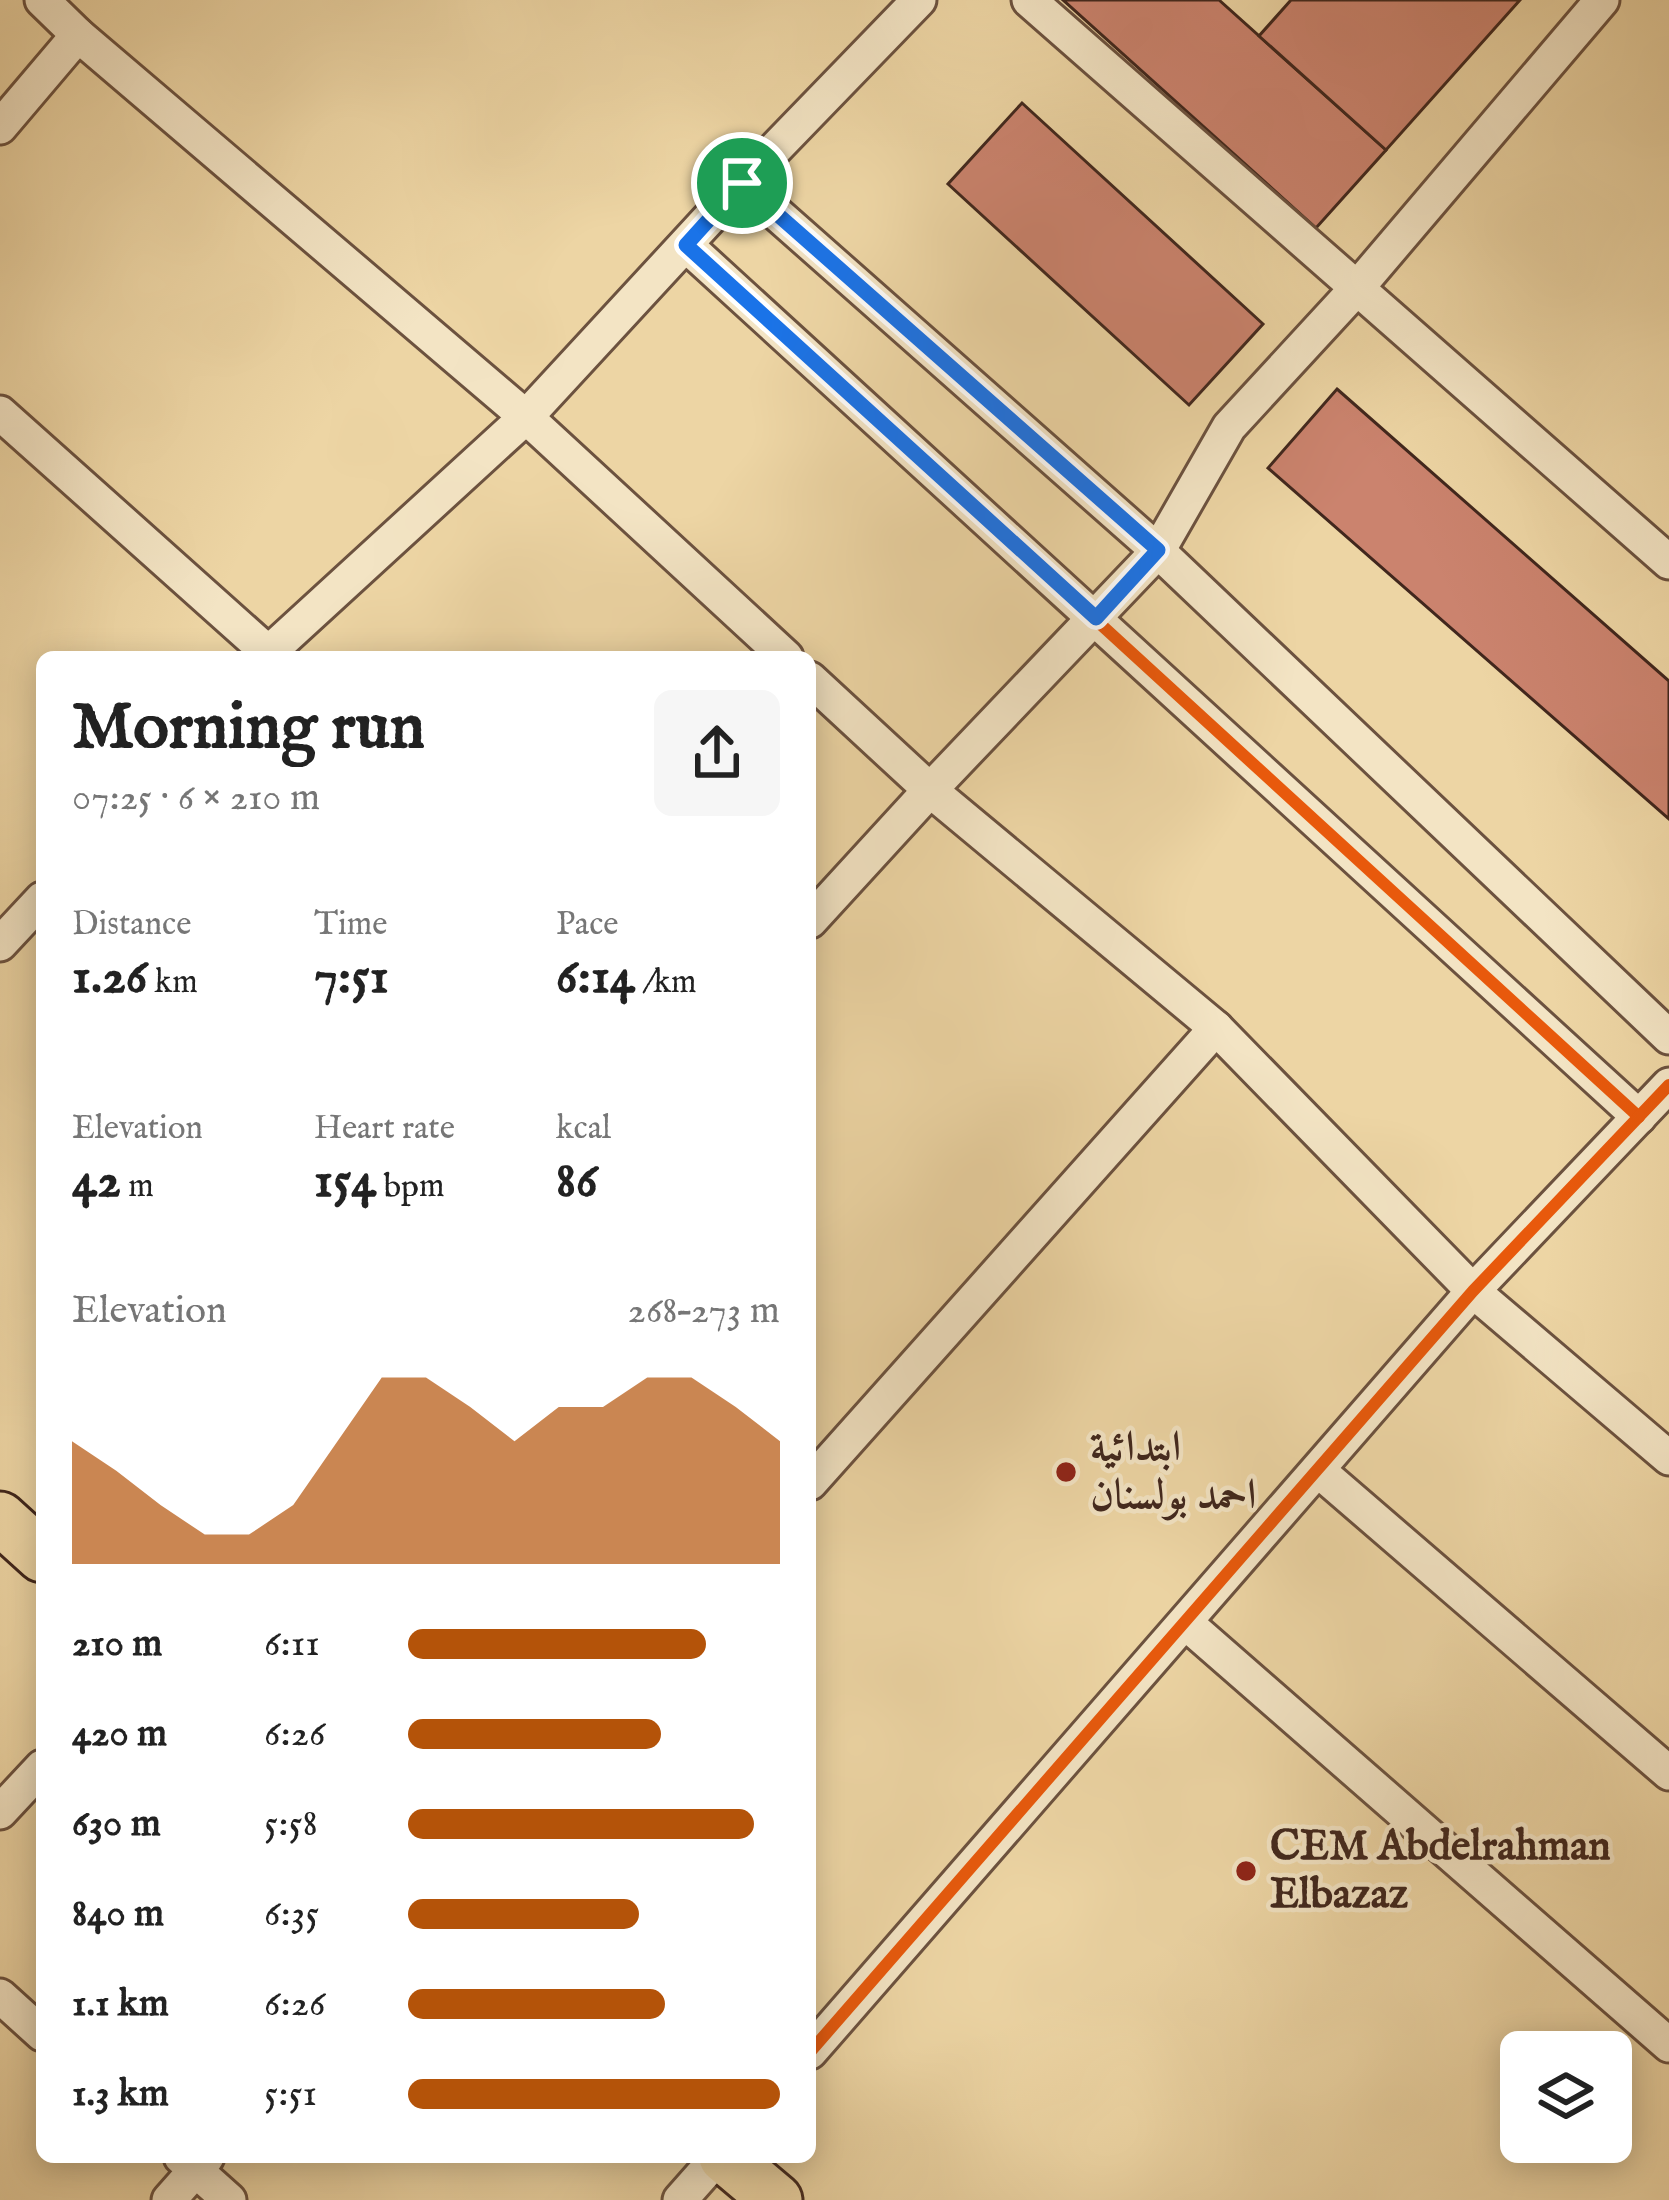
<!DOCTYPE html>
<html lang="en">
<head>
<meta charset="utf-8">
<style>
	:root { --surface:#fff; --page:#f6f6f6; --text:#222; --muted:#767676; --accent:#b45309 }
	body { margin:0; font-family:"IM FELL English",Amiri,serif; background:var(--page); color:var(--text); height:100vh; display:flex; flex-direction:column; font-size:45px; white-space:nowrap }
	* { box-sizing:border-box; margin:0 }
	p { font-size:39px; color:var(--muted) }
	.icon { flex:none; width:66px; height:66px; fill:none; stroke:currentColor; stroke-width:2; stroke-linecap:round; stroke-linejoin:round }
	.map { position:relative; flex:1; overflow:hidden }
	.drawer { position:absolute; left:36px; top:651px; width:780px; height:1512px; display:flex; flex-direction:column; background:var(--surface); border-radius:18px; box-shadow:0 6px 30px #0003 }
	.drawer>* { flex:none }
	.fabs { position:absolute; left:1500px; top:2031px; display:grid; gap:24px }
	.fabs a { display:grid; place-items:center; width:132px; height:132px; border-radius:18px; background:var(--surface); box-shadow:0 6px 30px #0003; font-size:60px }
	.pin { position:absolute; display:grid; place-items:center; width:102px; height:102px; color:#fff; margin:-51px; border:6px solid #fff; border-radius:50%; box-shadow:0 3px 12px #0007 }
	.round { display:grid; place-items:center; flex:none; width:126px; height:126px; border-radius:18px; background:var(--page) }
	.head { display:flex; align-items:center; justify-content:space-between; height:204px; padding:0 36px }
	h1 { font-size:66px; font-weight:800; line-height:90px }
	.stats { display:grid; grid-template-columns:repeat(3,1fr); gap:18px; height:204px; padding:12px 36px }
	.stats div { display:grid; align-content:center }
	.stats b { font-size:51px; font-weight:800 }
	.stats small { font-size:33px; font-weight:400 }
	.stats p { font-size:33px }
	.chart { height:336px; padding:24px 36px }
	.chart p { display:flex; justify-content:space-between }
	.chart svg { width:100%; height:216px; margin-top:12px; fill:var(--accent); opacity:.7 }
	ul { padding:0 36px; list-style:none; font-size:39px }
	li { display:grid; grid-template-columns:192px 144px 1fr; align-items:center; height:90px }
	li i { height:30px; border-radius:15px; background:var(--accent) }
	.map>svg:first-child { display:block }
	.building { fill:#cb836e; stroke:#41271d; stroke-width:3 }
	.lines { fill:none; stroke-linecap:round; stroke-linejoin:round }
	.minor-casing { stroke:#6c523f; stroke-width:39 }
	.primary-casing { stroke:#41271d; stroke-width:57 }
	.minor { stroke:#f3e4c4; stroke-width:33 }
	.primary { stroke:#edd5a4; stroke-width:51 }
	.cycleway-casing { stroke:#f3e4c4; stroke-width:20 }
	.cycleway { stroke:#e8590c; stroke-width:12 }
	.route-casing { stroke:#fff; stroke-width:24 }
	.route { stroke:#1a73e8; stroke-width:15 }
	.poi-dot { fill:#8f2418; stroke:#f3e4c4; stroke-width:4.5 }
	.labels { text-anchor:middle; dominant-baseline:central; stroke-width:9; stroke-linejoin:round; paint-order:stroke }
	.poi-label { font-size:42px; font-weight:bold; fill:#41271d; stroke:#f3e4c4; text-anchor:start }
</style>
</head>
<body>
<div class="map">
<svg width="1669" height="2200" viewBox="0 0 1669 2200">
	<rect width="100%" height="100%" fill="#edd5a4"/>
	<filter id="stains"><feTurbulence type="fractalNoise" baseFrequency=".00167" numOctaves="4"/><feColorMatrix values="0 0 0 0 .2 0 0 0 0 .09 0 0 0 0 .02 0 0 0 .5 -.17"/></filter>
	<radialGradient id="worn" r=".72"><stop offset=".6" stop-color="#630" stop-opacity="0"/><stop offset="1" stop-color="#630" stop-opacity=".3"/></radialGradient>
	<!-- building -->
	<g class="building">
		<path d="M1063 0H1219L1386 150 1316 228Z"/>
		<path d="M1291 0H1520L1386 150 1259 36Z"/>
		<path d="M1022 103 1263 324 1189 405 948 184Z"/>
		<path d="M1337 389 1669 681V819L1268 468Z"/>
	</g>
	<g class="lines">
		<!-- minor casing -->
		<g class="minor-casing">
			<g id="minor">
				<path d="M42 0 78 35 526 417 786 657"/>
				<path d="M1029 0 1669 562"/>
				<path d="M0 127 78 35"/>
				<path d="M742 183 1158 551 1669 1037"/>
				<path d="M686 245 1639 1117"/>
				<path d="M0 413 273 657"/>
				<path d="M264 657 526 417 742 183 919 0"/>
				<path d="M810 679 930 790 1216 1028 1473 1291 1669 1458"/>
				<path d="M810 921 930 790 1158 551 1229 427 1357 288 1602 0"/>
				<path d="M0 944 42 899"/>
				<path d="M1319 1471 1669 1773"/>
				<path d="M810 1483 1216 1028"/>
				<path d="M1186 1623 1669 2045"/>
				<path d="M0 1812 42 1767"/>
				<path d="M0 1996 42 2034"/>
				<path d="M810 2052 1473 1291 1669 1085"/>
				<path d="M181 2157 229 2200"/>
				<path d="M169 2200 207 2157"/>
				<path d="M680 2200 718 2157"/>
			</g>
		</g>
		<!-- primary casing -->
		<g class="primary-casing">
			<g id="primary">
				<path d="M0 1518 42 1556"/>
				<path d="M725 2157 776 2200"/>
			</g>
		</g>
		<!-- minor -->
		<use href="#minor" class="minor"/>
		<!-- primary -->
		<use href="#primary" class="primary"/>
		<!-- cycleway casing -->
		<g class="cycleway-casing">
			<g id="cycleway">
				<path d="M686 245 1639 1117"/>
				<path d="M810 2052 1473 1291 1669 1085"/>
			</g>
		</g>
		<!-- cycleway -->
		<use href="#cycleway" class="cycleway"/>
	</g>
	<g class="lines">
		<!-- route casing -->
		<g class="route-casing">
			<path id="route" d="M742 183 1158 550 1096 618 686 245Z"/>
		</g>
		<!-- route -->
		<use href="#route" class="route"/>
	</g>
	<!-- markers -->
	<g class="poi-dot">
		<circle cx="1066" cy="1472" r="12"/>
		<circle cx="1246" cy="1871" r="12"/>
	</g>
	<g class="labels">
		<!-- poi labels -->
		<g class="poi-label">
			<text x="1090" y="1448">ابتدائية<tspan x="1090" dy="48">احمد بولسنان</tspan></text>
			<text x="1270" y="1847">CEM Abdelrahman<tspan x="1270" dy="48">Elbazaz</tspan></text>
		</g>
	</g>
	<rect width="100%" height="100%" filter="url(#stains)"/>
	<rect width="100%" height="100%" fill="url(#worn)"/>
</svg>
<div class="fabs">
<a><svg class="icon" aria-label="layers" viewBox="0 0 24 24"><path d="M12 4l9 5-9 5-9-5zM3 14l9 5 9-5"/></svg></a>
</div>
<div class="pin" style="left:742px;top:183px;background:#1e9e55"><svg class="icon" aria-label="arrive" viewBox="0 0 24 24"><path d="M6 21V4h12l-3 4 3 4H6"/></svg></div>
<section class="drawer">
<div class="head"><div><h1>Morning run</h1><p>07:25 · 6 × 210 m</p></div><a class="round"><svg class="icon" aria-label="share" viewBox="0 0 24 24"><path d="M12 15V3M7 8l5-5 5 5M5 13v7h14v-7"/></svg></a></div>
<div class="stats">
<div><p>Distance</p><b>1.26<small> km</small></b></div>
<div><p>Time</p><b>7:51</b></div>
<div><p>Pace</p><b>6:14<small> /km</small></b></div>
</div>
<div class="stats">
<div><p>Elevation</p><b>42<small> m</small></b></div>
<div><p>Heart rate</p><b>154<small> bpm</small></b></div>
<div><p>kcal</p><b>86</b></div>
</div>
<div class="chart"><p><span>Elevation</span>268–273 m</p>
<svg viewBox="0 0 160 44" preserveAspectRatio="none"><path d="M0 44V19L10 25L20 32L30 38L40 38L50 32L60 19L70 6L80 6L90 12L100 19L110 12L120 12L130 6L140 6L150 12L160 19V44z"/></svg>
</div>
<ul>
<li><b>210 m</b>6:11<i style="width:80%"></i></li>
<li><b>420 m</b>6:26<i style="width:68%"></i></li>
<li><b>630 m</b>5:58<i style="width:93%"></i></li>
<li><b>840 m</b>6:35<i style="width:62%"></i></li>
<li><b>1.1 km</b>6:26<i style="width:69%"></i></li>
<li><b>1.3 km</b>5:51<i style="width:100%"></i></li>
</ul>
</section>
</div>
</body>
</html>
